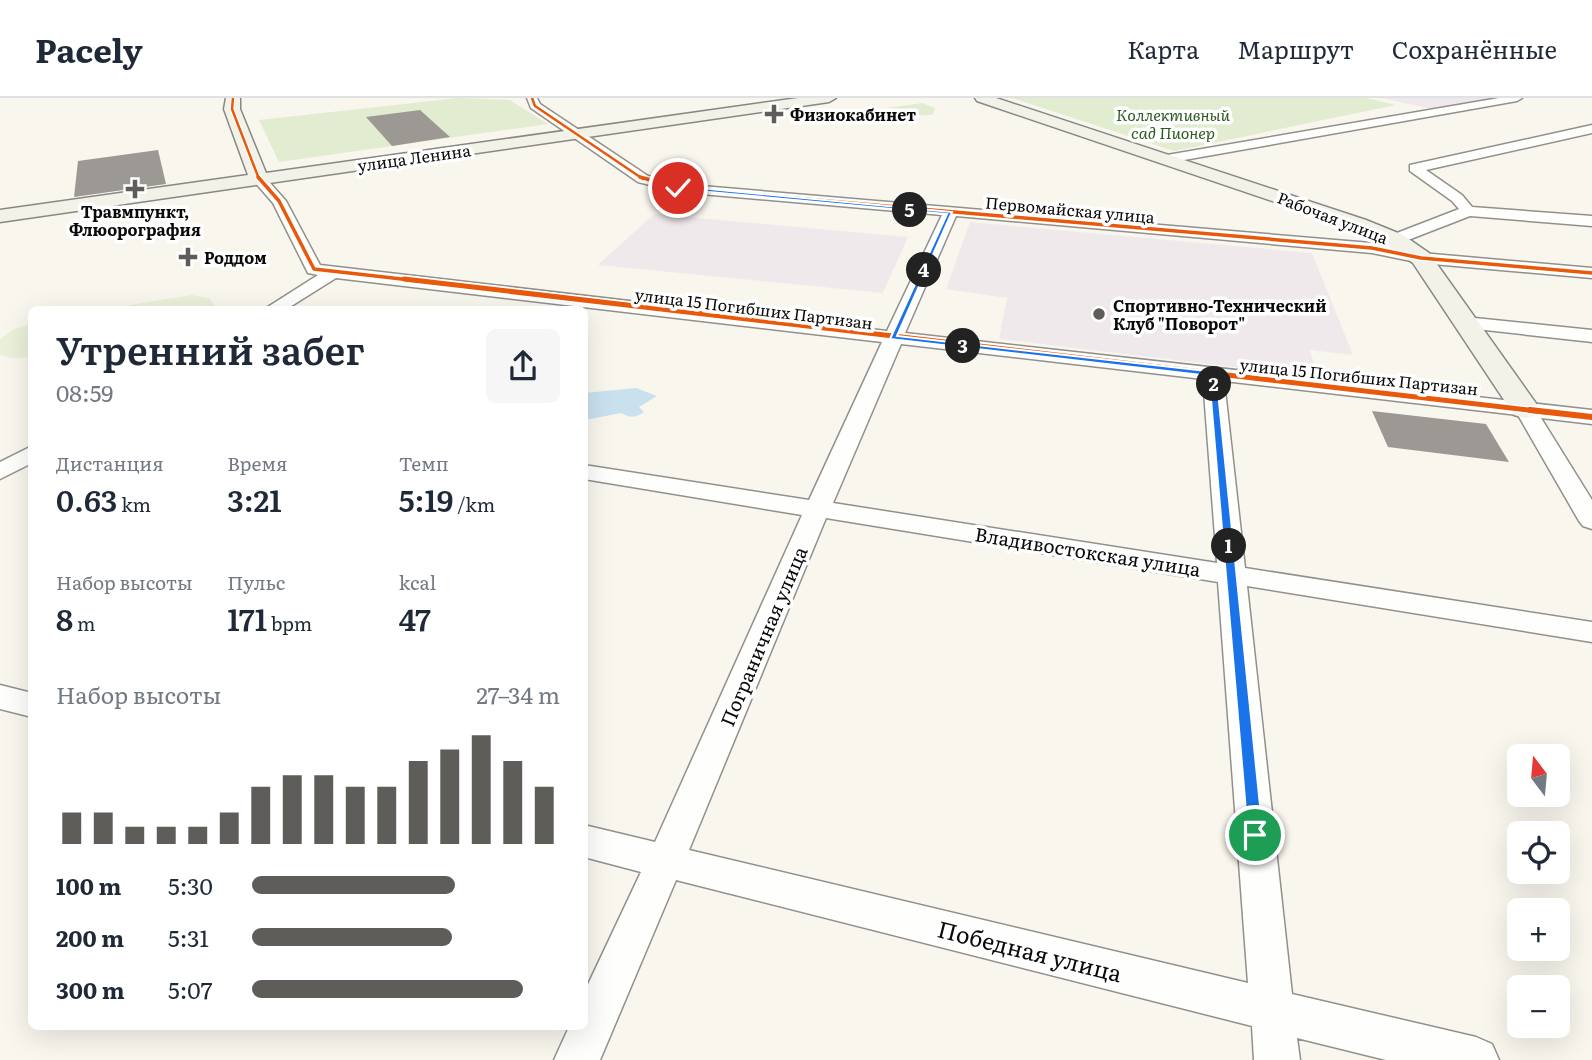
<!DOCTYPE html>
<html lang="ru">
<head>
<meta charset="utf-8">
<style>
	:root { --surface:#fff; --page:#f6f6f7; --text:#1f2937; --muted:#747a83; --line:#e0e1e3; --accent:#5e5d5a }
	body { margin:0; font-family:Literata,serif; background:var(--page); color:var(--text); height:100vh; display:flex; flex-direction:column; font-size:26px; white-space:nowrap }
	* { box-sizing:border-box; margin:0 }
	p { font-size:23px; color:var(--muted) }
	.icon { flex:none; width:38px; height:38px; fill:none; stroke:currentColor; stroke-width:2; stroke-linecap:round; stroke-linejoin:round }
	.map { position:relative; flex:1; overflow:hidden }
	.panel { position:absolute; left:28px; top:208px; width:560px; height:724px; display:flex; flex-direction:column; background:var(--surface); border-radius:10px; box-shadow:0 7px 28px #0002 }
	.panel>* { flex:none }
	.needle { width:46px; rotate:344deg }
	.controls { position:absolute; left:1507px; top:646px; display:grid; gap:14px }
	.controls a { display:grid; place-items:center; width:63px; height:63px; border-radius:10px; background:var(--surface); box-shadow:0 7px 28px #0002; font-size:35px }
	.pin { position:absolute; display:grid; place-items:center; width:60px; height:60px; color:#fff; margin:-30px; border:4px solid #fff; border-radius:50%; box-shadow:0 2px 7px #0007 }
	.km { position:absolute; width:35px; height:35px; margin:-18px; border-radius:50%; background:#222; color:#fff; font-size:19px; line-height:35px; text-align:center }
	.round { display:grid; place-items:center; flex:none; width:74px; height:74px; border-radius:10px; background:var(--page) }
	.headline { display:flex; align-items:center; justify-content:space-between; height:119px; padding:0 28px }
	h1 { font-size:38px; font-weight:600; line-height:52px }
	.stats { display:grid; grid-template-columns:repeat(3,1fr); gap:10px; height:119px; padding:7px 28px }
	.stats div { display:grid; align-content:center }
	.stats b { font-size:30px; font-weight:600 }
	.stats small { font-size:19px; font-weight:400 }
	.stats p { font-size:19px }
	.chart { height:196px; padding:14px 28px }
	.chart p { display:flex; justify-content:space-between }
	.chart svg { width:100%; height:126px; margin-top:7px; stroke:var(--accent); stroke-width:6 }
	ul { padding:0 28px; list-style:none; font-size:23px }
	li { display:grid; grid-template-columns:112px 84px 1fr; align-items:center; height:52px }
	li i { height:18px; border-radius:9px; background:var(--accent) }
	header { display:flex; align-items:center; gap:42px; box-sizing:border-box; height:98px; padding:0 35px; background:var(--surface); border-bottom:2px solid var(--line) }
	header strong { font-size:33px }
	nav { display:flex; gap:38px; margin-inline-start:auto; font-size:24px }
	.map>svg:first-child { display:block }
	.industrial { fill:#f0e9eb }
	.green { fill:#e1ecd0 }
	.pitch { fill:#eaf0d9 }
	.water { fill:#c9e1ef }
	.building { fill:#9c9994 }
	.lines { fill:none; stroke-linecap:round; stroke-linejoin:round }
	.street-casing { stroke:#92908d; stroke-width:3 }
	.secondary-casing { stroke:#888783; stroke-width:3 }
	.street { fill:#fefefc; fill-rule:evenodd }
	.secondary { fill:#f2f2e8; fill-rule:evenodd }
	.cycleway-far3-casing { stroke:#fff; stroke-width:4.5 }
	.cycleway-far2-casing { stroke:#fff; stroke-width:6 }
	.cycleway-far1-casing { stroke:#fff; stroke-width:8 }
	.cycleway-casing { stroke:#fff; stroke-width:10 }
	.cycleway-far3 { stroke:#e8590c; stroke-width:2.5 }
	.cycleway-far2 { stroke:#e8590c; stroke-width:3.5 }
	.cycleway-far1 { stroke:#e8590c; stroke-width:5 }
	.cycleway { stroke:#e8590c; stroke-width:6 }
	.route { fill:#1a73e8; stroke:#fff; stroke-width:2 }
	.poi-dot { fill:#5e5d5a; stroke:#fff; stroke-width:2.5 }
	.labels { text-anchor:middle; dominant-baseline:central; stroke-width:7; stroke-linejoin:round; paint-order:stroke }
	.far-poi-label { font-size:16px; font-weight:bold; fill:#0a0a0a; stroke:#fff; text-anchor:start }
	.far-park-label { font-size:16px; font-style:italic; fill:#2d5a22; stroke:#fff }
	.far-street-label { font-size:16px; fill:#0a0a0a; stroke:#fff }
	.street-label { font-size:19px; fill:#0a0a0a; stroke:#fff }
	.near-street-label { font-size:23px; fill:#0a0a0a; stroke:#fff }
</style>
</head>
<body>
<header>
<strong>Pacely</strong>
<nav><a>Карта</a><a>Маршрут</a><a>Сохранённые</a></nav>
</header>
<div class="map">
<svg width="1592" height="962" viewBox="0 0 1592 962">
	<rect width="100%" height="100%" fill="#f9f6ee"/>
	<!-- industrial -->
	<g class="industrial">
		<path d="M1381 0H1500L1432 11Z"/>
		<path d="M654 116 908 139 883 195 598 167Z"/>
		<path d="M970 124 1312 155 1353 257 1310 252 1318 279 999 241 1007 200 946 191Z"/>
	</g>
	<!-- green -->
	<g class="green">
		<path d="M458 0 510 2 548 26 279 64 259 22Z"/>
		<path d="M1012 0H1366L1396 7 1174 53Z"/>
		<path d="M922 5 935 10 932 17 859 18 851 15Z"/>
	</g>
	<!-- pitch -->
	<g class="pitch">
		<path d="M192 197 209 200 215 208 211 212H99Z"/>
		<path d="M31 226V259L13 260 0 257V241L14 231Z"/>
	</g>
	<!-- water -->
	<path class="water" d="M636 290 657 298 639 309 644 314C636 320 630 320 621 315L585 322V295Z"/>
	<!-- building -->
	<g class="building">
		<path d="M420 12 450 39 392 48 366 19Z"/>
		<path d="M158 52 166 86 74 99 78 63Z"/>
		<path d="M1372 313 1486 326 1509 364 1388 349Z"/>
	</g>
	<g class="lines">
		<!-- street casing -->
		<g class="street-casing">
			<g id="street">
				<path d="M527 0H537L540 6 648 78 678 86 1371 145 1459 111 1452 103 1410 73V67L1592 27V35L1426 72 1462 97 1472 109 1592 118V128L1470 118 1390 149 1421 155 1592 170V180L1421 165 1372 155 956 118 905 235 1592 312V326L1541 320 1592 402V431L1583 428 1579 423 1518 317 1224 283 1245 470 1592 524V544L1247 488 1292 896 1476 939 1492 946 1499 962H1386L1297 940 1300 962H1254L1252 928 676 782 600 962H554L569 929H584V895L641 774 584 759V727L655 744 802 417 584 381V367L809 402 882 244 336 180 285 212H263L318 177 308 175 273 105 252 81 254 78H264L286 103 320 167 887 233 942 117 678 94 638 84 531 10ZM901 246 1203 281 1217 465 833 405ZM826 420 1218 484 1248 885 689 752Z"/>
				<path d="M1499 0H1522L1517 3 1167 65 1161 61 1167 57Z"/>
				<path d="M1465 219 1592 232V244L1458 229 1456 225Z"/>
				<path d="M32 348V365L0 381V364Z"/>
				<path d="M0 587 32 595V619L0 611Z"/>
			</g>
		</g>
		<!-- secondary casing -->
		<g class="secondary-casing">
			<g id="secondary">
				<path d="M226 0H240V11L266 75 798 0H836L829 4 0 124V112L248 77 224 11Z"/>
				<path d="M975 0H996L1366 122 1403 137 1429 155 1540 311 1536 317 1525 320 1514 317 1413 165 1387 147 1352 130 977 3Z"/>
			</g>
		</g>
		<!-- street -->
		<use href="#street" class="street"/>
		<!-- secondary -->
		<use href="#secondary" class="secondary"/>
		<!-- cycleway-far3 casing -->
		<g class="cycleway-far3-casing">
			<g id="cycleway-far3">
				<path d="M233 0 232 11 259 81"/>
				<path d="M532 0 535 8 643 81"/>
			</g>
		</g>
		<!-- cycleway-far2 casing -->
		<g class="cycleway-far2-casing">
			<g id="cycleway-far2">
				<path d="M258 79 279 103 314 171 419 183"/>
				<path d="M640 79 678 90 1372 150 1421 160 1592 175"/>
			</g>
		</g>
		<!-- cycleway-far1 casing -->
		<g class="cycleway-far1-casing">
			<path id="cycleway-far1" d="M404 181 1545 314"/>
		</g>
		<!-- cycleway casing -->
		<g class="cycleway-casing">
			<path id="cycleway" d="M1530 312 1592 319"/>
		</g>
		<!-- cycleway-far3 -->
		<use href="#cycleway-far3" class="cycleway-far3"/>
		<!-- cycleway-far2 -->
		<use href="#cycleway-far2" class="cycleway-far2"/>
		<!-- cycleway-far1 -->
		<use href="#cycleway-far1" class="cycleway-far1"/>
		<!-- cycleway -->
		<use href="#cycleway" class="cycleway"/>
	</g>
	<!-- route -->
	<path class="route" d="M678 88 952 114 897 238 1216 274 1263 737 1261 742 1255 744 1248 737 1209 278 890 241 947 116 676 91Z"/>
	<!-- markers -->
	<g class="poi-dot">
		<path d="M770.5 5.5h7v7h7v7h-7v7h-7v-7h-7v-7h7z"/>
		<path d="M131.5 80.5h7v7h7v7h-7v7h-7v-7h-7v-7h7z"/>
		<path d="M184.5 148.5h7v7h7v7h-7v7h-7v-7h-7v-7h7z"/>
		<circle cx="1099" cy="216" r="7"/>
	</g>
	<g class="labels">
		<!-- far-poi labels -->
		<g class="far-poi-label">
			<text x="790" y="16">Физиокабинет</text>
			<text x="135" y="113" text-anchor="middle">Травмпункт,<tspan x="135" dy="18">Флюорография</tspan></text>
			<text x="204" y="159">Роддом</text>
			<text x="1113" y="207">Спортивно-Технический<tspan x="1113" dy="18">Клуб "Поворот"</tspan></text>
		</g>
		<!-- far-park labels -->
		<g class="far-park-label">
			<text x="1173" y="16">Коллективный<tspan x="1173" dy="18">сад Пионер</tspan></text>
		</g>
		<!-- far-street labels -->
		<g class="far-street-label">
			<text transform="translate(414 59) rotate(-8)">улица Ленина</text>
			<text transform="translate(1070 111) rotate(5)">Первомайская улица</text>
			<text transform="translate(1333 119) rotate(21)">Рабочая улица</text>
			<text transform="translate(754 210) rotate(7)">улица 15 Погибших Партизан</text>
			<text transform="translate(1359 278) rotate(6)">улица 15 Погибших Партизан</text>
		</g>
		<!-- street labels -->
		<g class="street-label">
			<text transform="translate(1088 453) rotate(9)">Владивостокская улица</text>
			<text transform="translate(763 538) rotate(-67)">Пограничная улица</text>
		</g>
		<!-- near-street labels -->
		<g class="near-street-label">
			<text transform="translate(1030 852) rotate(14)">Победная улица</text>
		</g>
	</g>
</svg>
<div class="controls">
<a><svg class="needle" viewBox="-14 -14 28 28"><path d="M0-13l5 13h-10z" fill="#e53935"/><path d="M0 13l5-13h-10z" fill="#747a83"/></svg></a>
<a><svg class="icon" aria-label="locate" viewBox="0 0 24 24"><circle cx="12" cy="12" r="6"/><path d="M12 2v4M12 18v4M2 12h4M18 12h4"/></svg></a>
<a>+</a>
<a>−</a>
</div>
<div class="pin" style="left:1255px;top:737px;background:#1e9e55"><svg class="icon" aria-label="arrive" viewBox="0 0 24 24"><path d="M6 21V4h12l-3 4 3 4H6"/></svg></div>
<div class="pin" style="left:678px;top:90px;background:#d93025"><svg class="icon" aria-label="check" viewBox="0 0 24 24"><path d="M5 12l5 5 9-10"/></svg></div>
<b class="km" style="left:1229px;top:448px">1</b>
<b class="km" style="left:1214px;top:286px">2</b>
<b class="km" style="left:963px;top:248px">3</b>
<b class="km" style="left:924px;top:172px">4</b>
<b class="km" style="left:910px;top:112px">5</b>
<section class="panel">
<div class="headline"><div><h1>Утренний забег</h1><p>08:59</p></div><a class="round"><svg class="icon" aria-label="share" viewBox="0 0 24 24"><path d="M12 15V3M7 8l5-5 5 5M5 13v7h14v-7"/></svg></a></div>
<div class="stats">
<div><p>Дистанция</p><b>0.63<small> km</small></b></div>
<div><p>Время</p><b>3:21</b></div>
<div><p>Темп</p><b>5:19<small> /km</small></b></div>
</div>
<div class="stats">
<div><p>Набор высоты</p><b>8<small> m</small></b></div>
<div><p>Пульс</p><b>171<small> bpm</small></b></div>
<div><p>kcal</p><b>47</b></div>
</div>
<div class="chart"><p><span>Набор высоты</span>27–34 m</p>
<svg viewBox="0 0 160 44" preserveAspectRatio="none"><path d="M5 44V33M15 44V33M25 44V38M35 44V38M45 44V38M55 44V33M65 44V24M75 44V20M85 44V20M95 44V24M105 44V24M115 44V15M125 44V11M135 44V6M145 44V15M155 44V24"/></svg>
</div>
<ul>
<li><b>100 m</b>5:30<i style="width:66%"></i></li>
<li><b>200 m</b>5:31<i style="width:65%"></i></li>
<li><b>300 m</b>5:07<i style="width:88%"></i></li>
</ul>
</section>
</div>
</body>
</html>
